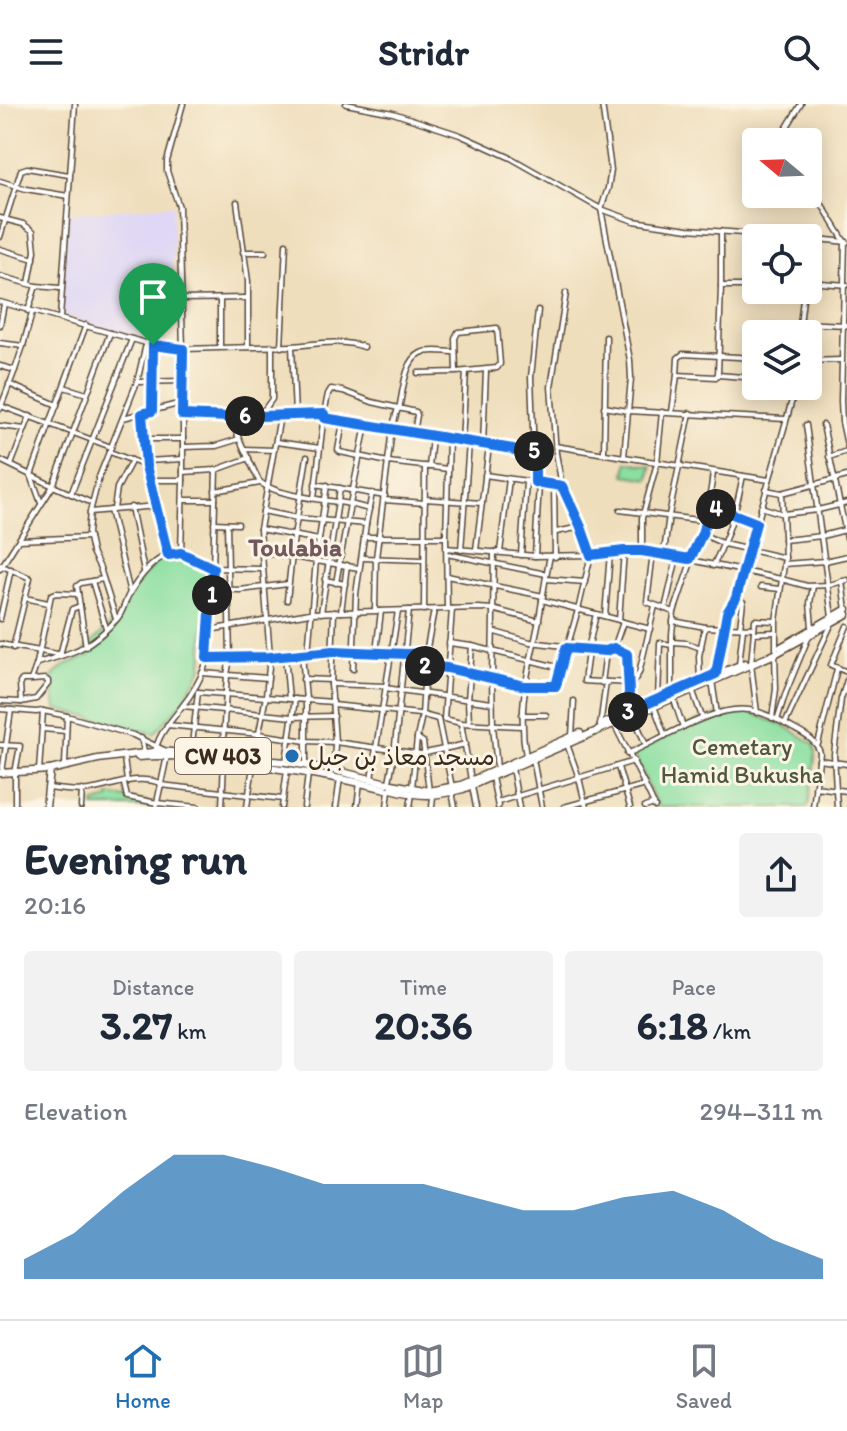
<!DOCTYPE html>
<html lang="en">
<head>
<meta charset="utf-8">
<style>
	:root { --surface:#fff; --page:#f2f2f3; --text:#1f2937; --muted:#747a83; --line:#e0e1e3; --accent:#1f6fb2 }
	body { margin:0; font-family:Itim,"Playpen Sans Arabic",sans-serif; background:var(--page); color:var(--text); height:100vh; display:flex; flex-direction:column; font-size:30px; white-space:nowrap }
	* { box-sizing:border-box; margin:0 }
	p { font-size:26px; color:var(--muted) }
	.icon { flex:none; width:44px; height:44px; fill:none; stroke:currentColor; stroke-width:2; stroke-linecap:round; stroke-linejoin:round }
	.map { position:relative; height:703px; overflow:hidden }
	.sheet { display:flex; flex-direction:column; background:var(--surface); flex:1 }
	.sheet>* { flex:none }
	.needle { width:52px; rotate:289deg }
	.fabs { position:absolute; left:742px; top:24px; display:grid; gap:16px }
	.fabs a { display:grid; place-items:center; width:80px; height:80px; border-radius:8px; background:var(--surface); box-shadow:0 4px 20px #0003; font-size:40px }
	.pin { position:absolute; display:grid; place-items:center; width:68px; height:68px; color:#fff; margin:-82px -34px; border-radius:50% 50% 50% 0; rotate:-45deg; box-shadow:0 0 8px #0007 }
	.pin .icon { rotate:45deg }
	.km { position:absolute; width:40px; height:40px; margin:-20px; border-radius:50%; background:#222; color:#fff; font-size:22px; line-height:40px; text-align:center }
	.round { display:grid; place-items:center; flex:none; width:84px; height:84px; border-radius:8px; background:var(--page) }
	.overview { display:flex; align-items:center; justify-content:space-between; height:136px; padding:0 24px }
	h1 { font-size:44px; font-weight:700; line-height:60px }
	.stats { display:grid; grid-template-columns:repeat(3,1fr); gap:12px; height:136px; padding:8px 24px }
	.stats div { display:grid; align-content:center; border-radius:8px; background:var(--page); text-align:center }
	.stats b { font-size:40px; font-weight:700 }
	.stats small { font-size:22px; font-weight:400 }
	.stats p { font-size:22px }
	.chart { height:224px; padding:16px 24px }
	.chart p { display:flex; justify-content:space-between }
	.chart svg { width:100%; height:144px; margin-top:8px; fill:var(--accent); opacity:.7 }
	header { display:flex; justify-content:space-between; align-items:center; height:104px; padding:0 24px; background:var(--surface); font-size:36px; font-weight:700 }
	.tabs { display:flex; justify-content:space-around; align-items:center; height:112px; border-top:2px solid var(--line); background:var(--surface); font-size:22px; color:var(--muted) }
	.tabs a { display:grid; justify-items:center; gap:4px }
	.tabs .current { color:var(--accent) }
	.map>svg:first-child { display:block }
	.built { fill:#ddd5f6 }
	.green { fill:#8bdfa1; stroke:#638460; stroke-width:2 }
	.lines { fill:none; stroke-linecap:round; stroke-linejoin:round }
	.minor-casing { stroke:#564536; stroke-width:7 }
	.major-casing { stroke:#564536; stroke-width:9 }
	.minor { stroke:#fff; stroke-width:4 }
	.major { stroke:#fff; stroke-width:6 }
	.route-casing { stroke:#fff; stroke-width:16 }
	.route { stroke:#1a73e8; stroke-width:10 }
	.poi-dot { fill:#1f6fb2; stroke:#fcf5e5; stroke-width:3 }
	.labels { text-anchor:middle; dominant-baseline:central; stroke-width:6; stroke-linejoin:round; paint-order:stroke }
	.shield { fill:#fcf5e5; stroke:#75675a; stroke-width:2 }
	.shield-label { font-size:22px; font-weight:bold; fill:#3b2a1e }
	.park-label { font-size:24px; fill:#4f573f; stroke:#fcf5e5 }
	.poi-label { font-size:24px; fill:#3b2a1e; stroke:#fcf5e5; text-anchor:start }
	.neighbourhood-label { font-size:26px; font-weight:bold; fill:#72595f; stroke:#fcf5e5 }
</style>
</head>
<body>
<header><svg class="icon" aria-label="menu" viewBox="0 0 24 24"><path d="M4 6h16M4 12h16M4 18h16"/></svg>Stridr<svg class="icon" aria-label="search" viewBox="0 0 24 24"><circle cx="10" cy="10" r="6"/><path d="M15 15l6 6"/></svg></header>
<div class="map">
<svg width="847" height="703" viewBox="0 0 847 703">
	<rect width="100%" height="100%" fill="#fcf5e5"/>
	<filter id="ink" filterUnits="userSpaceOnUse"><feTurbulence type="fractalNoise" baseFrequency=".0125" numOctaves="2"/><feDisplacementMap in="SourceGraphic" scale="16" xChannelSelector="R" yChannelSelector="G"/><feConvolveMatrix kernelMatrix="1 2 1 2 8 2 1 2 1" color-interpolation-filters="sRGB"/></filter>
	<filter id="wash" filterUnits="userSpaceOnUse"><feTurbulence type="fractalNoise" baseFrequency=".006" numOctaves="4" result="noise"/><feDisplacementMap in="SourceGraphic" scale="32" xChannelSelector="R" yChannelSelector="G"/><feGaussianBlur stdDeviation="1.8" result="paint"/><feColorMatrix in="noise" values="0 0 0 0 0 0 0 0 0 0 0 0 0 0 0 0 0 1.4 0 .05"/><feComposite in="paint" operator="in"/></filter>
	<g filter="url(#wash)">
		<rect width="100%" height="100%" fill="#efdebc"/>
		<!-- built -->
		<path class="built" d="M173 101V196L163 197 162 217 154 226 134 235 60 210 67 110Z"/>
		<!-- green -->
		<g class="green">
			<path d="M627 358 651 362 649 375 625 371Z"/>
			<path d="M177 447 202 459 207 465 202 564 183 598 154 630 56 605 52 573 65 561 89 552 85 545 119 513 130 489 159 454Z"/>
			<path d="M748 608 783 621 814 640 816 649 808 703H658L633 649 702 615 722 610Z"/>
			<path d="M109 691 147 698 152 703H94L95 699 109 695Z"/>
		</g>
	</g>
	<g filter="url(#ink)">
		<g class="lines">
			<!-- minor casing -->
			<g class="minor-casing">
				<g id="minor">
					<path d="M183 0 167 57V67L179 103 183 245 292 242 295 311"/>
					<path d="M346 0 393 9 460 31 511 54 601 105 634 117 688 125 797 133 847 138"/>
					<path d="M602 0 611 66 608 84 601 105 630 256 631 274 624 353"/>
					<path d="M785 38 787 23 801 0"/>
					<path d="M0 77 26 85 68 92"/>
					<path d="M808 78 845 138 841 297 842 318 847 341"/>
					<path d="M237 98 248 177V243"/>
					<path d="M0 114 23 120 33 127 35 147 29 179"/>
					<path d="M721 128V182H756"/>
					<path d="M0 133 21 66 27 64 69 71"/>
					<path d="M0 145 34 155"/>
					<path d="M243 148H265"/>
					<path d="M0 172 36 182 60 184"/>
					<path d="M808 178 847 181"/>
					<path d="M182 195 247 194"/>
					<path d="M220 195V243"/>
					<path d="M0 198 153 241 183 245V376L181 449"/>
					<path d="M28 207 36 182"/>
					<path d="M60 214 75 0"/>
					<path d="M800 219 847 221"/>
					<path d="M0 221 4 200"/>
					<path d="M799 230 804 186"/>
					<path d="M0 239 23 242 32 209"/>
					<path d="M292 242C316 240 341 235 364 243"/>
					<path d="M281 243 286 140"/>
					<path d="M808 257 841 256"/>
					<path d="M0 262 15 266"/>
					<path d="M418 269 456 268 497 264 500 260 497 224 458 228 455 234 456 268"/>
					<path d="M677 271 678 254 683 250 756 254"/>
					<path d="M718 271 756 274"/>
					<path d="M137 278 183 277"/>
					<path d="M9 280 57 301"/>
					<path d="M64 283 87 290"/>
					<path d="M1 302 111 343"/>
					<path d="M604 303 628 307 785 315"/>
					<path d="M0 305 15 266 23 242"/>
					<path d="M399 305C403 289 404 257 421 249 430 245 445 248 455 248"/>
					<path d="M152 307 153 241"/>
					<path d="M672 308 677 271 716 273 718 270 721 182"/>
					<path d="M142 310 146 362 168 451"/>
					<path d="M182 311 229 313 259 377C274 392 328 396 350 400L336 479"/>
					<path d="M260 312 272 295V242"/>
					<path d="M229 313 324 310"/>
					<path d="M123 314 182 299"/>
					<path d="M324 314 513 345 515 347H535"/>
					<path d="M343 318 338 346 340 348 388 358 448 365"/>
					<path d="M366 321 350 400 369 405"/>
					<path d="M806 321 832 513"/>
					<path d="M823 321 847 434"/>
					<path d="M0 322 25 325"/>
					<path d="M144 335H183"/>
					<path d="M276 338 320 344"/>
					<path d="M462 338 466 268"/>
					<path d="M483 341 486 266"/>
					<path d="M555 342 769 376"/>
					<path d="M183 343 216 342 239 335"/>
					<path d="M244 345 274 346"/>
					<path d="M110 348 146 362"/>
					<path d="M604 350 606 233"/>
					<path d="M829 353 847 347"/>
					<path d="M0 356 53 382 92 399"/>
					<path d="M146 357 183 355"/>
					<path d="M11 361 30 312"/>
					<path d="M429 363 432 333"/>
					<path d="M216 366 213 464 263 465"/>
					<path d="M183 368 216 366 249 354"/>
					<path d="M485 371 562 382"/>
					<path d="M150 376H183"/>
					<path d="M535 378 531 273 538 206"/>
					<path d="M315 380 385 392"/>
					<path d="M554 381 555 453"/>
					<path d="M766 386 782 389 847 372"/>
					<path d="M215 387 260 379"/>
					<path d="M71 390 132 235"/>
					<path d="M314 394 324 310 328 290 331 285 343 287 372 298 416 308 417 311 414 329"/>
					<path d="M425 395 482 399"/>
					<path d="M183 396H215"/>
					<path d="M384 396 425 399"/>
					<path d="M41 399 31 371 86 221"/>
					<path d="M131 403 144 467"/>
					<path d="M761 403 783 410 818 406 847 399"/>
					<path d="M709 404 725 407 756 419"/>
					<path d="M114 405 117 384 132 356"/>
					<path d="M110 406 130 489"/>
					<path d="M620 406 705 417"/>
					<path d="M263 407 297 414 366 420 356 490 353 565"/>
					<path d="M90 408 156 402"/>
					<path d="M214 419 238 420"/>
					<path d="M366 420 372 389"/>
					<path d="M260 425 319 436"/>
					<path d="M556 428 581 423"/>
					<path d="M702 430 724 440 785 454"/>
					<path d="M364 433H446"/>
					<path d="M19 436 89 433"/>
					<path d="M784 436 822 432 845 426"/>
					<path d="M446 444 535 452 591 451 624 447 653 448 781 475 807 482 829 481 847 476"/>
					<path d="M461 446 469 339"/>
					<path d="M476 446 489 342"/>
					<path d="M642 447V414L657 359 662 308"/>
					<path d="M262 448 359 464"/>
					<path d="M494 448 492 574 493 621 497 665"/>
					<path d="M500 448 509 375"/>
					<path d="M653 448 647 498 674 508"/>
					<path d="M664 448 669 411 690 309"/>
					<path d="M447 450 546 470"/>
					<path d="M521 451 526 378"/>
					<path d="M535 452 539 379"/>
					<path d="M362 454 423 456"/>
					<path d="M690 455C703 426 710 399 713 368"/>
					<path d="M784 460 825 457 847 452"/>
					<path d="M0 461 30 474 13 544"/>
					<path d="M713 462C728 433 737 404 743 372"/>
					<path d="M0 465 53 382 110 229"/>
					<path d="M447 472 543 492"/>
					<path d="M546 475 585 478"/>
					<path d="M325 476 345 480"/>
					<path d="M92 477 106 524"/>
					<path d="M842 477 846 506"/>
					<path d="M761 483 780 485"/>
					<path d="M212 485 240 486 288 480"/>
					<path d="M25 494 48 499"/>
					<path d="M287 496 294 432 307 353"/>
					<path d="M542 496 619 516"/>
					<path d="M735 496 743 498 740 523"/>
					<path d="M447 505 446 433 449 335"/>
					<path d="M452 505 444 615 461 619 521 622"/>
					<path d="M665 505 677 453"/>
					<path d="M375 506 376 454 392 325 398 304"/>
					<path d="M424 506 425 362"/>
					<path d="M341 508 347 461"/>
					<path d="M321 509 340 384"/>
					<path d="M596 510 589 541 584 577C599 579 614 576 628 580"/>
					<path d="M605 512 610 449"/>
					<path d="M0 515 11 465"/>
					<path d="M116 515 100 464 92 448 88 429 90 408 99 373 137 278 146 240"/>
					<path d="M673 517 705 523 725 524"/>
					<path d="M623 518 650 525"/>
					<path d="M847 522 831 561 847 568"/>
					<path d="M725 523 754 524"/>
					<path d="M812 523 810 499 813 482"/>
					<path d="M209 526 310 509 478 504 492 505 539 517"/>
					<path d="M495 528 530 538 606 547 602 579"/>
					<path d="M754 529 775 528"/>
					<path d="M672 538 687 539 701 544"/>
					<path d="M449 539 472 542"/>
					<path d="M0 540 63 551"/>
					<path d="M86 543 77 482 81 479 103 475"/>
					<path d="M614 544 627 550 629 588 626 609"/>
					<path d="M776 545V517L785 454 782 389"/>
					<path d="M606 547 614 544 623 518 619 516 624 447"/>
					<path d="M376 548 381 507"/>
					<path d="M308 549 316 456 327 381"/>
					<path d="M302 550 306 596V662"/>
					<path d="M60 551 72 505 80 502"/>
					<path d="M285 552 289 595"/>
					<path d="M207 554 270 553 333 547 407 550 426 549"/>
					<path d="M37 559 51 491 56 489 78 490"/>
					<path d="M739 561 743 524"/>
					<path d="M425 562 447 564 525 582H556L578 506 591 451 581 423 562 382 556 349 551 283 566 189"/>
					<path d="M202 569 268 574"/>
					<path d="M716 570 725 516 728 506 736 494 796 282"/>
					<path d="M303 575 331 576"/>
					<path d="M712 576 717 610"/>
					<path d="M700 578 699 552 705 523"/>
					<path d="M331 580 385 582"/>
					<path d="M628 580 633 578 639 569 655 502"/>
					<path d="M385 584 492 599"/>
					<path d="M692 585 702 613"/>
					<path d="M198 588 333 598"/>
					<path d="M658 595 660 539 672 541"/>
					<path d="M0 597 21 598 20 579 22 576H31L37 559C74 549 90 544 117 515 124 507 125 495 131 487 141 471 157 449 178 449 189 450 203 459 213 464L207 554C204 571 191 592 180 605 169 620 158 630 155 649"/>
					<path d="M21 598 36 595 48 580V577L45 575 32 576"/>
					<path d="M333 601 419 610 438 615"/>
					<path d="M183 602 292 613 334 612"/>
					<path d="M654 602 665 632"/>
					<path d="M0 605 36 608 43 607 67 612 133 631 166 647"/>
					<path d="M757 609 751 560 755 516 775 517"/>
					<path d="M522 611H546"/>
					<path d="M633 611 646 641"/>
					<path d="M772 614 776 585 775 550"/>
					<path d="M438 615 452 683"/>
					<path d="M777 616 786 588 809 532"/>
					<path d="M461 619 471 676"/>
					<path d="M469 619 468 596 472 542 561 564"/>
					<path d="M614 620C628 648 642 674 655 703"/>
					<path d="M785 620 832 519"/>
					<path d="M167 621 259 630 306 637 335 638 421 650 466 640"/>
					<path d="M600 622 606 578"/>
					<path d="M683 623 672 590V531L674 508 692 455"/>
					<path d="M42 625 66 627"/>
					<path d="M572 632 574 597"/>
					<path d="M141 634 145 651"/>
					<path d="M417 634 423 638 429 687"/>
					<path d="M567 640 579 674 586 703"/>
					<path d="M818 640 837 565"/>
					<path d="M0 641 20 642 15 669V703"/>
					<path d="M191 649 198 588"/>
					<path d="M627 650C660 636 713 601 749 606 764 608 781 617 794 625 805 631 817 637 820 649L813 703"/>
					<path d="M222 652 227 571 230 554 227 420"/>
					<path d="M124 654 127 677"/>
					<path d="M254 655 266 592 270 553 260 425 280 312"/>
					<path d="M819 656 847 660"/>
					<path d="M286 658 295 595"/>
					<path d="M65 661 67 612"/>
					<path d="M618 663 630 703"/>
					<path d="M512 664 519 703"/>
					<path d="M334 666 335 638 331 580 334 508"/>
					<path d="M39 667 43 607"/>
					<path d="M2 669 11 606"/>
					<path d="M492 673 498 703"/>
					<path d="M371 675 398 507"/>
					<path d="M389 678 394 651 409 506"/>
					<path d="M124 680 127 693 157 699 198 703"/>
					<path d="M161 681 283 695"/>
					<path d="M472 682 476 703"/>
					<path d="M815 683 847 687"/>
					<path d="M49 684C63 686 76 688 89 686 116 682 134 670 161 679"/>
					<path d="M412 684 417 634 422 611 426 549 434 506"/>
					<path d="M452 688 455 703"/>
					<path d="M498 698 634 657"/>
					<path d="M81 703 82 686"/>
					<path d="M156 703 167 652"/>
					<path d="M222 703 224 657"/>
					<path d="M247 703 253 662"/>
					<path d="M282 703 287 666"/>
					<path d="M304 703 308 670"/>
					<path d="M336 703 340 674"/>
					<path d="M357 703 360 678"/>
					<path d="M387 703 389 686"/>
					<path d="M410 703 412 690"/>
					<path d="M432 703 433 692"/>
					<path d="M542 703 533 655 526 653C517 602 528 570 538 521 542 498 545 475 550 452"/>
					<path d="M564 703 645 681"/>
					<path d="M645 703 654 700"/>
					<path d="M837 703 834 650 841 595 847 576"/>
				</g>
			</g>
			<!-- major casing -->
			<g class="major-casing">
				<g id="major">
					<path d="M781 543 847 505"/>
					<path d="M718 570 745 559"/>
					<path d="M601 621 645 600 675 589"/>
					<path d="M138 653C173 650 209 655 244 660 292 666 339 673 386 685"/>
					<path d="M0 669 50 666"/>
					<path d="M392 680 429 687 461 681 580 629"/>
					<path d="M391 685C421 693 433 693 463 685L775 550 847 510"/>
					<path d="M46 703 50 666 98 655 160 647 286 658 334 666 387 679"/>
				</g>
			</g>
			<!-- minor -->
			<use href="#minor" class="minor"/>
			<!-- major -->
			<use href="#major" class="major"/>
		</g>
	</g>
	<g class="lines" filter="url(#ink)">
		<!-- route casing -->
		<g class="route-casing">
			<path id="route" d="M153 241 183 245 182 311 229 313 324 310V314L513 345 515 347H535V378L562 382 581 423 591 451 624 447H642L690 455 702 430 709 404 725 407 756 419 736 494 727 509 716 570 626 609 629 588 627 550 614 544 606 547 566 544 556 582H525L447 564 425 562 426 549 407 550 333 547 270 553 207 554 213 464 181 449 168 451 146 362 142 310 152 307Z"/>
		</g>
		<!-- route -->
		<use href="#route" class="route"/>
	</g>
	<!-- markers -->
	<circle class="poi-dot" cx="292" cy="652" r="8"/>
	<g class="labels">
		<!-- shield labels -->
		<rect class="shield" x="175" y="634" width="96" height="36" rx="6"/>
		<g class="shield-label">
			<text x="223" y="652">CW 403</text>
		</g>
		<!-- park labels -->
		<g class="park-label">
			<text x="742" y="642">Cemetary<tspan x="742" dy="28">Hamid Bukusha</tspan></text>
		</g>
		<!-- poi labels -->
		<g class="poi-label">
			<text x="308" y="652">مسجد معاذ بن جبل</text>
		</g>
		<!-- neighbourhood labels -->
		<g class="neighbourhood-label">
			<text x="295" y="443">Toulabia</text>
		</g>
	</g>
</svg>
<div class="fabs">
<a><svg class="needle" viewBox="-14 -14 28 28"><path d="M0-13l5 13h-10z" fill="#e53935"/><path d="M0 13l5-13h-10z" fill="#747a83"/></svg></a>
<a><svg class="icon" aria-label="locate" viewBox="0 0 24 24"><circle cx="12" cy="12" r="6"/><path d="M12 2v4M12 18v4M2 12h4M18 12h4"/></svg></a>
<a><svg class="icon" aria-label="layers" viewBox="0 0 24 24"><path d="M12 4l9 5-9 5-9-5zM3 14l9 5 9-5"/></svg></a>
</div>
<div class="pin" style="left:153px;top:241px;background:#1e9e55"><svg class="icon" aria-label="arrive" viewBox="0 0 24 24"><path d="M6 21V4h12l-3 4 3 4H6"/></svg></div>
<b class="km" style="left:212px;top:491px">1</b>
<b class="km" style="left:425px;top:562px">2</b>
<b class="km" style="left:628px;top:608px">3</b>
<b class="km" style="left:716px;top:405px">4</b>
<b class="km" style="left:534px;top:347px">5</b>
<b class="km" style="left:245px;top:312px">6</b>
</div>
<section class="sheet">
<div class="overview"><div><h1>Evening run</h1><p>20:16</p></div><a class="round"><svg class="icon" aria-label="share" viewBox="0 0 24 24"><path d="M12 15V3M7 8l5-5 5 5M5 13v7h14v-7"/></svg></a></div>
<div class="stats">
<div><p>Distance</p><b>3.27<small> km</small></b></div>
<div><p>Time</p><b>20:36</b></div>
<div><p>Pace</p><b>6:18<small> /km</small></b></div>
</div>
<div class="chart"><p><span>Elevation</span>294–311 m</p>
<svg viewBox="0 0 160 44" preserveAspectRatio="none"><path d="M0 44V38L10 30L20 17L30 6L40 6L50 10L60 15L70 15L80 15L90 19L100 23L110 23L120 19L130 17L140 23L150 32L160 38V44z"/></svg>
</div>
</section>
<nav class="tabs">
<a class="current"><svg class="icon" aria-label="home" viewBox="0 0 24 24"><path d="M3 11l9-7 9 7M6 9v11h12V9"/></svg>Home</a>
<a><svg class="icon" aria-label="map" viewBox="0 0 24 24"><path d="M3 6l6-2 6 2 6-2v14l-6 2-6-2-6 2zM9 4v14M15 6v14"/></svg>Map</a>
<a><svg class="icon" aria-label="saved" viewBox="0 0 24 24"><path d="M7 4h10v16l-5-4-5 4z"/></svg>Saved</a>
</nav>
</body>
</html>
